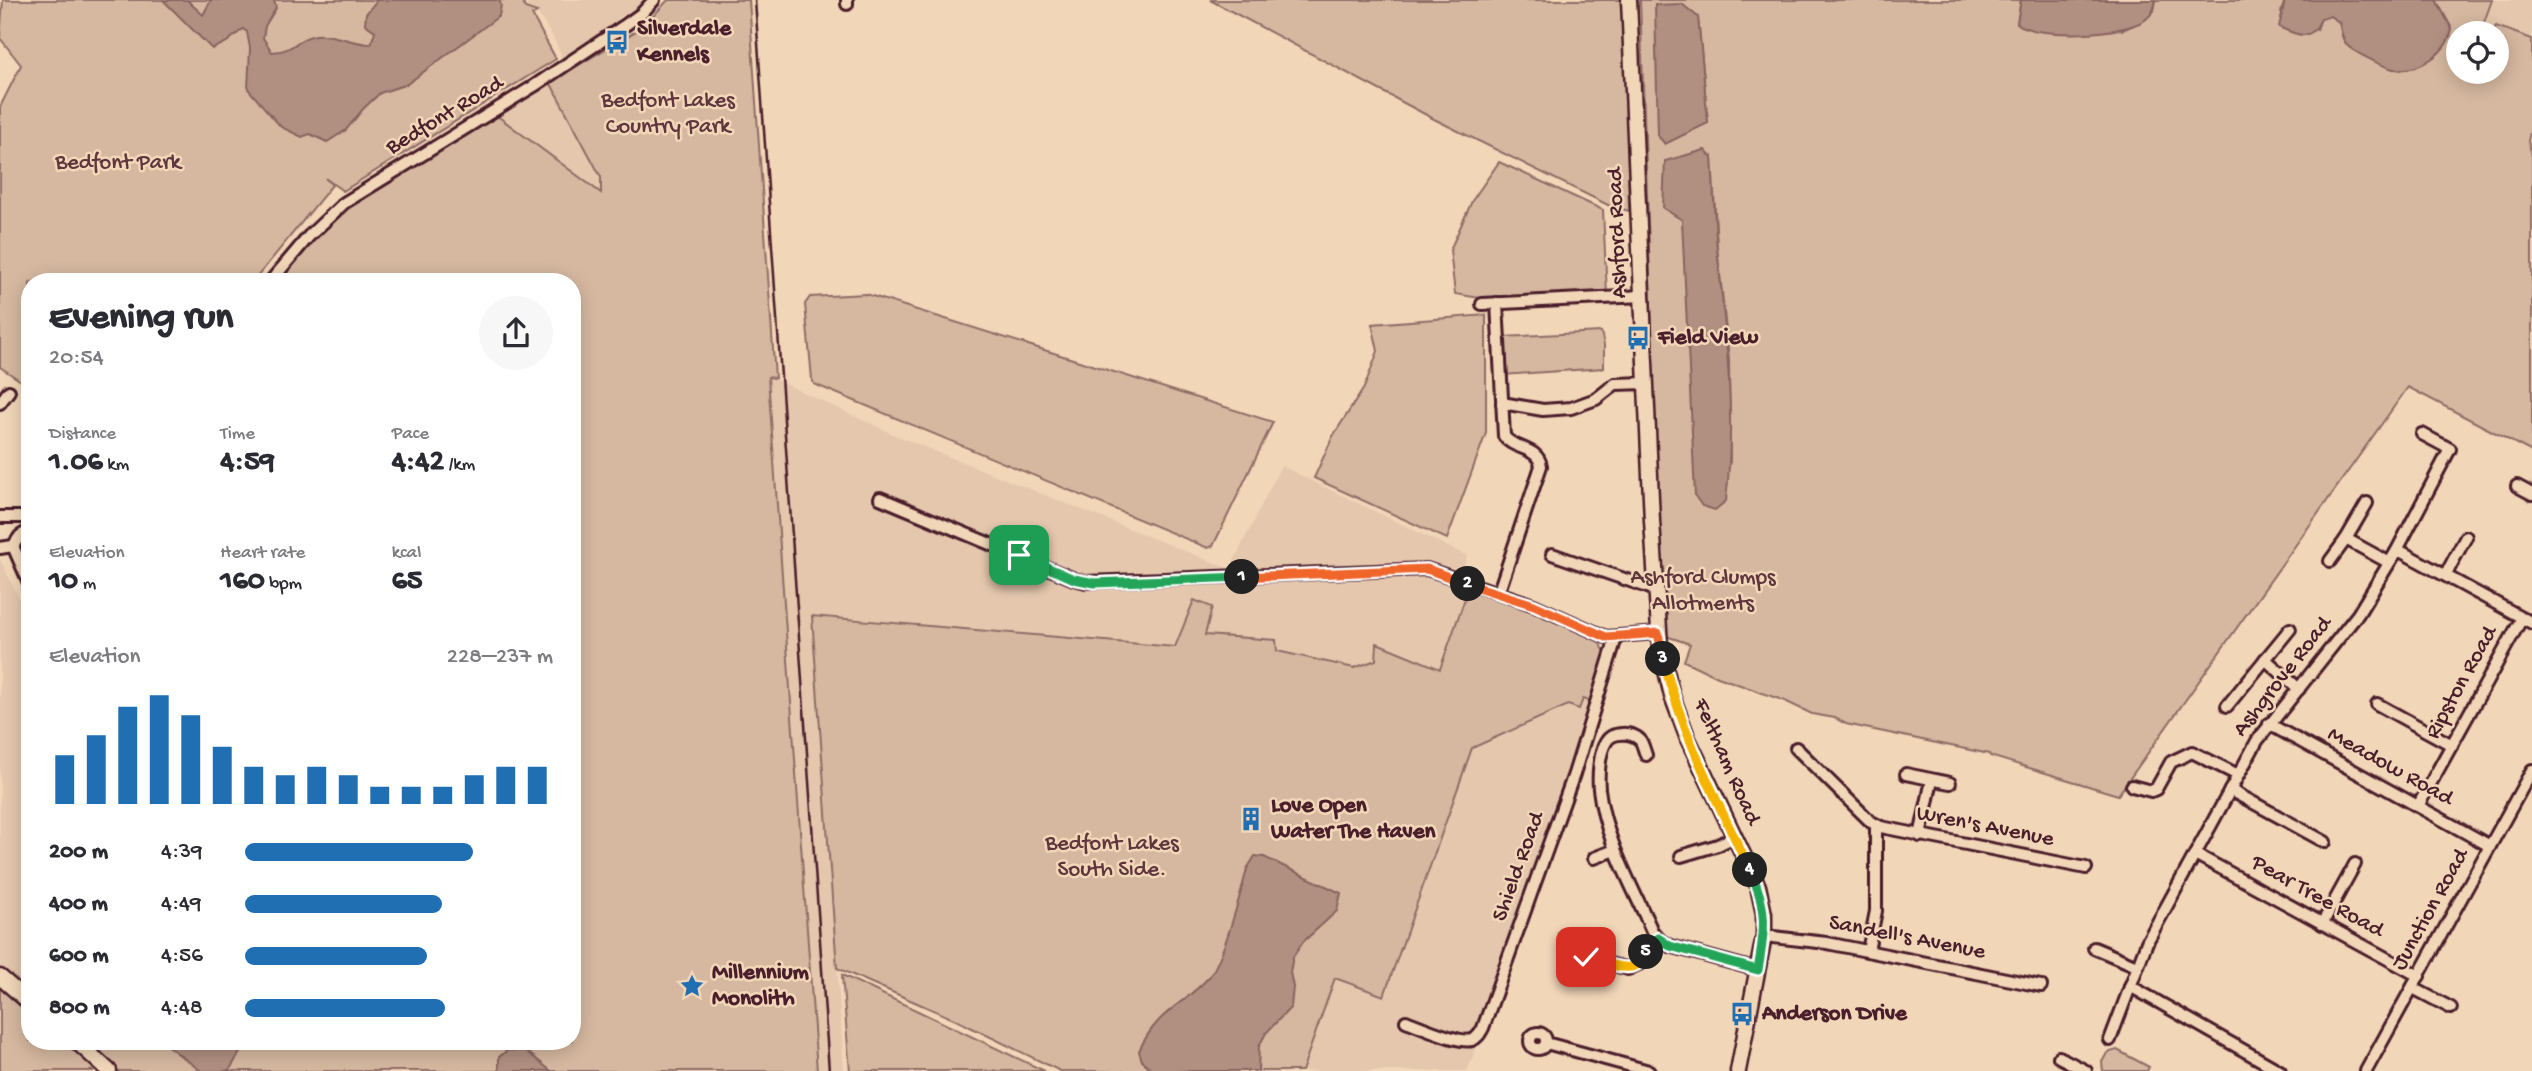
<!DOCTYPE html>
<html lang="en">
<head>
<meta charset="utf-8">
<style>
	:root { --surface:#fff; --page:#f7f7f7; --text:#2b2b33; --muted:#7c7c81; --accent:#1f6fb2 }
	body { margin:0; font-family:"Gochi Hand",sans-serif; background:var(--page); color:var(--text); height:100vh; display:flex; flex-direction:column; font-size:26px; white-space:nowrap }
	* { box-sizing:border-box; margin:0 }
	p { font-size:23px; color:var(--muted) }
	.icon { flex:none; width:38px; height:38px; fill:none; stroke:currentColor; stroke-width:2; stroke-linecap:round; stroke-linejoin:round }
	.map { position:relative; flex:1; overflow:hidden }
	.panel { position:absolute; left:21px; top:273px; width:560px; height:777px; display:flex; flex-direction:column; background:var(--surface); border-radius:28px; box-shadow:0 4px 18px #0003 }
	.panel>* { flex:none }
	.fabs { position:absolute; left:2446px; top:21px; display:grid; gap:14px }
	.fabs a { display:grid; place-items:center; width:63px; height:63px; border-radius:50%; background:var(--surface); box-shadow:0 4px 18px #0003; font-size:35px }
	.pin { position:absolute; display:grid; place-items:center; width:60px; height:60px; color:#fff; margin:-30px; border-radius:14px; box-shadow:0 4px 10px #0006 }
	.km { position:absolute; width:35px; height:35px; margin:-18px; border-radius:50%; background:#222; color:#fff; font-size:19px; line-height:35px; text-align:center }
	.round { display:grid; place-items:center; flex:none; width:74px; height:74px; border-radius:37px; background:var(--page) }
	.overview { display:flex; align-items:center; justify-content:space-between; height:119px; padding:0 28px }
	h1 { font-size:38px; font-weight:700; line-height:52px }
	.figures { display:grid; grid-template-columns:repeat(3,1fr); gap:10px; height:119px; padding:7px 28px }
	.figures div { display:grid; align-content:center }
	.figures b { font-size:30px; font-weight:700 }
	.figures small { font-size:19px; font-weight:400 }
	.figures p { font-size:19px }
	.chart { height:196px; padding:14px 28px }
	.chart p { display:flex; justify-content:space-between }
	.chart svg { width:100%; height:126px; margin-top:7px; stroke:var(--accent); stroke-width:6 }
	ul { padding:0 28px; list-style:none; font-size:23px }
	li { display:grid; grid-template-columns:112px 84px 1fr; align-items:center; height:52px }
	li i { height:18px; border-radius:9px; background:var(--accent) }
	.map>svg:first-child { display:block }
	.built { fill:#e4c7ad }
	.green { fill:#d6b8a0; stroke:#906c66; stroke-width:2; fill-rule:evenodd }
	.water { fill:#b19082; stroke:#88635f; stroke-width:2 }
	.lines { fill:none; stroke-linecap:round; stroke-linejoin:round }
	.minor-casing { stroke:#4a1f2b; stroke-width:16 }
	.major-casing { stroke:#4a1f2b; stroke-width:19 }
	.minor { stroke:#f1d6b8; stroke-width:10 }
	.major { stroke:#f1d6b8; stroke-width:14 }
	.rail { stroke:#4a1f2b; stroke-width:2.5 }
	.split-1-casing { stroke:#fff; stroke-width:14 }
	.split-2-casing { stroke:#fff; stroke-width:14 }
	.split-3-casing { stroke:#fff; stroke-width:14 }
	.split-4-casing { stroke:#fff; stroke-width:14 }
	.split-5-casing { stroke:#fff; stroke-width:14 }
	.split-6-casing { stroke:#fff; stroke-width:14 }
	.split-1 { stroke:#22a559; stroke-width:9 }
	.split-2 { stroke:#f0652b; stroke-width:9 }
	.split-3 { stroke:#f0652b; stroke-width:9 }
	.split-4 { stroke:#f5b400; stroke-width:9 }
	.split-5 { stroke:#22a559; stroke-width:9 }
	.split-6 { stroke:#f5b400; stroke-width:9 }
	.labels { text-anchor:middle; dominant-baseline:central; stroke-width:5; stroke-linejoin:round; paint-order:stroke }
	.poi-label { font-size:23px; font-weight:bold; fill:#4a1f2b; stroke:#f1d6b8; text-anchor:start }
	.park-label { font-size:23px; fill:#5f363d; stroke:#f1d6b8 }
	.street-label { font-size:23px; fill:#4a1f2b; stroke:#f1d6b8 }
</style>
</head>
<body>
<div class="map">
<svg width="2532" height="1071" viewBox="0 0 2532 1071">
	<rect width="100%" height="100%" fill="#f1d6b8"/>
	<filter id="ink" filterUnits="userSpaceOnUse"><feTurbulence type="fractalNoise" baseFrequency=".0143" numOctaves="2"/><feDisplacementMap in="SourceGraphic" scale="14" xChannelSelector="R" yChannelSelector="G"/><feConvolveMatrix kernelMatrix="1 2 1 2 8 2 1 2 1" color-interpolation-filters="sRGB"/></filter>
	<g filter="url(#ink)">
		<!-- built -->
		<g class="built">
			<path d="M530 0H650L630 17 624 15 618 18 615 28 561 60V54L554 39 537 12 525 8Z"/>
			<path d="M2493 0H2532V46L2482 25Z"/>
			<path d="M550 83 601 178V194L496 115Z"/>
			<path d="M768 376 897 436 1230 569 1281 466 1467 556 1458 586 1468 589 1440 669 1375 644 1376 660 1354 668 1277 651 1275 640 1204 635 1194 600 1175 647 1139 646 813 616 844 1071H817Z"/>
			<path d="M0 559 30 621V982L22 989 0 970Z"/>
			<path d="M1583 698 1590 701 1569 774 1476 1029 1474 1054 1467 1071H1302L1335 978 1384 995 1472 748Z"/>
		</g>
		<!-- green -->
		<g class="green">
			<path d="M3 0H522L525 8 537 12 532 15 556 59 343 191 325 178 332 185 253 282H30V387L0 367V107L21 65 0 38Z"/>
			<path d="M668 0H749L775 378 768 377 817 1071H117L84 1041H572V282H277L327 220 496 115 601 193V177L550 82 643 27Z"/>
			<path d="M1210 0H1621L1624 4 1629 211 1610 206 1434 119Z"/>
			<path d="M1640 0H2021L2017 23 2123 30 2145 20 2154 11 2156 0H2285L2281 12 2317 30 2321 18 2330 16 2339 22 2343 39 2349 47 2393 69 2452 29 2436 0H2492L2483 25 2493 31 2496 26 2532 39V124L2528 141 2532 156V452L2408 387 2118 795 1990 756 1989 754 1846 724 1835 718 1812 714 1785 701 1718 677 1684 661 1690 644 1663 635ZM1698 18 1708 123 1665 143ZM2459 33H2497V72H2459ZM1712 158 1717 246 1729 358 1730 463 1686 250 1682 220Z"/>
			<path d="M1499 162 1603 210 1607 295 1492 300 1455 294 1450 250 1472 201Z"/>
			<path d="M866 294 1273 422 1213 546 1208 548 814 384 812 379 805 304 810 297Z"/>
			<path d="M1486 315V433L1447 539 1314 478 1333 436 1364 388 1378 351 1372 324Z"/>
			<path d="M1601 332 1604 345V368L1503 375 1502 337Z"/>
			<path d="M1468 590 1530 610 1597 639 1607 655 1590 701 1583 699 1579 709 1568 705 1472 748 1384 996 1335 978 1302 1071H1060L956 1020 837 968 812 616 1175 647 1194 600 1212 607 1205 635 1276 640 1277 651 1354 668 1376 660 1377 643 1440 669Z"/>
			<path d="M842 975 1038 1068 1045 1071H850Z"/>
			<path d="M0 981 30 1007V1041H70L92 1061 93 1071H0Z"/>
			<path d="M2117 1050 2149 1067 2147 1071H2103L2102 1062 2107 1053Z"/>
		</g>
		<!-- water -->
		<g class="water">
			<path d="M163 0H187L203 15 211 0H274L276 8 265 26 263 38 272 52C295 51 296 39 312 36 328 31 353 44 371 44L375 31 365 24 366 14 377 0H499L501 5 499 16 407 84 380 93 363 109 346 130 327 142 310 134 302 137 281 127 248 89 250 48 247 32 243 29 227 42 212 49Z"/>
			<path d="M2021 0H2156C2154 8 2153 14 2146 19 2127 35 2035 40 2017 23Z"/>
			<path d="M2285 0H2436L2452 29C2447 54 2419 72 2394 69 2386 68 2356 53 2349 47 2342 41 2341 30 2339 22L2330 16 2321 18C2312 42 2298 36 2279 27Z"/>
			<path d="M1682 4 1698 17 1708 123 1665 144 1658 136 1655 5Z"/>
			<path d="M1705 150 1712 158C1714 188 1714 219 1717 249 1726 333 1736 417 1726 501L1715 510 1702 506 1695 496 1682 220 1663 208 1665 161Z"/>
			<path d="M1255 856 1264 857 1341 893 1337 911 1303 942 1293 957 1290 972 1293 987 1291 1007 1266 1033 1259 1046 1258 1071H1154L1142 1061 1139 1051C1157 1010 1183 1006 1209 977 1223 961 1241 892 1247 869Z"/>
			<path d="M161 1041H247L230 1069 225 1071H201Z"/>
			<path d="M508 1050 526 1051 551 1071H499V1057Z"/>
		</g>
		<g class="lines">
			<!-- minor casing -->
			<g class="minor-casing">
				<g id="minor">
					<path d="M847 0V4"/>
					<path d="M270 282 309 236 344 203 534 86 624 26 642 13 654 0"/>
					<path d="M1497 303 1504 436C1513 450 1538 446 1541 466L1501 585"/>
					<path d="M1482 304 1643 296"/>
					<path d="M0 403 9 391"/>
					<path d="M1502 403 1543 410 1571 408 1596 399 1615 384 1647 383"/>
					<path d="M2517 486 2532 494"/>
					<path d="M880 498 1074 579 1086 582 1427 569 1534 605 1606 637 1658 633"/>
					<path d="M0 517H30"/>
					<path d="M2346 539 2388 562"/>
					<path d="M13 546 30 585"/>
					<path d="M0 548 13 546 20 536 30 530"/>
					<path d="M2396 552H2402L2532 623"/>
					<path d="M1552 554 1656 590"/>
					<path d="M2330 561 2346 539 2367 503"/>
					<path d="M2446 574 2466 537"/>
					<path d="M2265 659 2299 689"/>
					<path d="M2377 704 2452 745"/>
					<path d="M2227 706 2290 629"/>
					<path d="M2269 724 2490 846"/>
					<path d="M1796 748 1871 822 1881 827 2086 868"/>
					<path d="M1646 755C1644 750 1643 744 1640 740 1632 732 1612 731 1606 742 1599 753 1598 776 1599 789 1605 840 1632 885 1652 931L1661 941 1670 946 1758 970"/>
					<path d="M1906 774 1950 783"/>
					<path d="M2132 786 2151 791 2156 789 2171 762 2192 752 2238 775"/>
					<path d="M2230 790 2325 842"/>
					<path d="M2418 806 2522 618"/>
					<path d="M1920 836 1932 780"/>
					<path d="M2195 854 2419 976"/>
					<path d="M1681 856 1718 845 1734 837"/>
					<path d="M1594 858 1615 850"/>
					<path d="M2322 924 2355 864"/>
					<path d="M1565 935C1577 959 1604 962 1628 969L1643 962 1646 950 1658 938"/>
					<path d="M1764 936 1827 943 2041 986"/>
					<path d="M2094 948 2137 966"/>
					<path d="M1868 951 1876 911V825"/>
					<path d="M2130 986 2280 1071"/>
					<path d="M2413 988 2451 1008"/>
					<path d="M1406 1021C1420 1026 1459 1044 1472 1040 1478 1038 1480 1033 1483 1028L1574 774 1616 638"/>
					<circle cx="1538" cy="1041" r="8"/>
					<path d="M2110 1040 2147 942 2257 741 2358 614 2396 552 2450 449 2422 434"/>
					<path d="M1546 1043 1649 1071"/>
					<path d="M2059 1057 2086 1071"/>
					<path d="M2366 1071 2532 770"/>
				</g>
			</g>
			<!-- major casing -->
			<g class="major-casing">
				<g id="major">
					<path d="M1629 0 1652 521 1660 645 1672 696 1688 739 1758 886 1764 914V936L1738 1071"/>
					<path d="M0 977 30 1003"/>
					<path d="M76 1041 109 1071"/>
				</g>
			</g>
			<!-- minor -->
			<use href="#minor" class="minor"/>
			<!-- major -->
			<use href="#major" class="major"/>
			<!-- rail -->
			<path class="rail" d="M755 0 829 1071"/>
		</g>
	</g>
	<g class="lines" filter="url(#ink)">
		<!-- split-1 casing -->
		<g class="split-1-casing">
			<path id="split-1" d="M1019 555 1074 579 1095 583 1242 577"/>
		</g>
		<!-- split-2 casing -->
		<g class="split-2-casing">
			<path id="split-2" d="M1242 577 1427 569 1468 584"/>
		</g>
		<!-- split-3 casing -->
		<g class="split-3-casing">
			<path id="split-3" d="M1468 584 1534 605 1606 637 1658 633 1663 659"/>
		</g>
		<!-- split-4 casing -->
		<g class="split-4-casing">
			<path id="split-4" d="M1663 659C1683 736 1716 799 1750 870"/>
		</g>
		<!-- split-5 casing -->
		<g class="split-5-casing">
			<path id="split-5" d="M1646 952 1658 938 1670 946 1758 970C1765 930 1768 908 1750 870"/>
		</g>
		<!-- split-6 casing -->
		<g class="split-6-casing">
			<path id="split-6" d="M1586 957C1606 962 1638 980 1646 952"/>
		</g>
		<!-- split-1 -->
		<use href="#split-1" class="split-1"/>
		<!-- split-2 -->
		<use href="#split-2" class="split-2"/>
		<!-- split-3 -->
		<use href="#split-3" class="split-3"/>
		<!-- split-4 -->
		<use href="#split-4" class="split-4"/>
		<!-- split-5 -->
		<use href="#split-5" class="split-5"/>
		<!-- split-6 -->
		<use href="#split-6" class="split-6"/>
	</g>
	<!-- icons -->
	<defs>
		<g id="bus-bare" transform="scale(1.89)"><path d="M-5-6H5V4H4V6H2V4H-2V6H-4V4H-5ZM-3.5-4V0h7V-4ZM-3.5 1.2v1.5H-2V1.2ZM2 1.2v1.5H3.5V1.2Z" fill="#1f6fb2" stroke="#f1d6b8" stroke-width="2.5" paint-order="stroke"/></g>
		<g id="building-bare" transform="scale(1.89)"><path d="M-4-6H4V6H1V3H-1V6H-4ZM-2.5-4.3h1.7v1.8h-1.7ZM.8-4.3h1.7v1.8H.8ZM-2.5-1h1.7V.8h-1.7ZM.8-1h1.7V.8H.8Z" fill="#1f6fb2" stroke="#f1d6b8" stroke-width="2.5" paint-order="stroke"/></g>
		<g id="sight-bare" transform="scale(1.89)"><path d="M0-6L1.8-2.2L6-1.7L2.9 1.2L3.7 5.4L0 3.3L-3.7 5.4L-2.9 1.2L-6-1.7L-1.8-2.2Z" fill="#1f6fb2" stroke="#f1d6b8" stroke-width="2.5" paint-order="stroke"/></g>
	</defs>
	<g fill-rule="evenodd">
		<use href="#bus-bare" x="617" y="42"/>
		<use href="#bus-bare" x="1638" y="338"/>
		<use href="#building-bare" x="1251" y="819"/>
		<use href="#sight-bare" x="692" y="986"/>
		<use href="#bus-bare" x="1742" y="1014"/>
	</g>
	<g class="labels">
		<!-- poi labels -->
		<g class="poi-label">
			<text x="637" y="29">Silverdale<tspan x="637" dy="26">Kennels</tspan></text>
			<text x="1658" y="338">Field View</text>
			<text x="1271" y="806">Love Open<tspan x="1271" dy="26">Water The Haven</tspan></text>
			<text x="712" y="973">Millennium<tspan x="712" dy="26">Monolith</tspan></text>
			<text x="1762" y="1014">Anderson Drive</text>
		</g>
		<!-- park labels -->
		<g class="park-label">
			<text x="668" y="101">Bedfont Lakes<tspan x="668" dy="26">Country Park</tspan></text>
			<text x="118" y="163">Bedfont Park</text>
			<text x="1703" y="578">Ashford Clumps<tspan x="1703" dy="26">Allotments</tspan></text>
			<text x="1112" y="844">Bedfont Lakes<tspan x="1112" dy="26">South Side.</tspan></text>
		</g>
		<!-- street labels -->
		<g class="street-label">
			<text transform="translate(445 116) rotate(-31)">Bedfont Road</text>
			<text transform="translate(1618 233) rotate(-92)">Ashford Road</text>
			<text transform="translate(2283 677) rotate(-52)">Ashgrove Road</text>
			<text transform="translate(2462 683) rotate(-61)">Ripston Road</text>
			<text transform="translate(1726 762) rotate(66)">Feltham Road</text>
			<text transform="translate(2390 767) rotate(29)">Meadow Road</text>
			<text transform="translate(1985 827) rotate(11)">Wren's Avenue</text>
			<text transform="translate(1519 867) rotate(-70)">Shield Road</text>
			<text transform="translate(2317 897) rotate(29)">Pear Tree Road</text>
			<text transform="translate(2431 910) rotate(-61)">Junction Road</text>
			<text transform="translate(1907 938) rotate(11)">Sandell's Avenue</text>
		</g>
	</g>
</svg>
<div class="fabs">
<a><svg class="icon" aria-label="locate" viewBox="0 0 24 24"><circle cx="12" cy="12" r="6"/><path d="M12 2v4M12 18v4M2 12h4M18 12h4"/></svg></a>
</div>
<div class="pin" style="left:1019px;top:555px;background:#1e9e55"><svg class="icon" aria-label="arrive" viewBox="0 0 24 24"><path d="M6 21V4h12l-3 4 3 4H6"/></svg></div>
<div class="pin" style="left:1586px;top:957px;background:#d93025"><svg class="icon" aria-label="check" viewBox="0 0 24 24"><path d="M5 12l5 5 9-10"/></svg></div>
<b class="km" style="left:1242px;top:577px">1</b>
<b class="km" style="left:1468px;top:584px">2</b>
<b class="km" style="left:1663px;top:659px">3</b>
<b class="km" style="left:1750px;top:870px">4</b>
<b class="km" style="left:1646px;top:952px">5</b>
<section class="panel">
<div class="overview"><div><h1>Evening run</h1><p>20:54</p></div><a class="round"><svg class="icon" aria-label="share" viewBox="0 0 24 24"><path d="M12 15V3M7 8l5-5 5 5M5 13v7h14v-7"/></svg></a></div>
<div class="figures">
<div><p>Distance</p><b>1.06<small> km</small></b></div>
<div><p>Time</p><b>4:59</b></div>
<div><p>Pace</p><b>4:42<small> /km</small></b></div>
</div>
<div class="figures">
<div><p>Elevation</p><b>10<small> m</small></b></div>
<div><p>Heart rate</p><b>160<small> bpm</small></b></div>
<div><p>kcal</p><b>65</b></div>
</div>
<div class="chart"><p><span>Elevation</span>228–237 m</p>
<svg viewBox="0 0 160 44" preserveAspectRatio="none"><path d="M5 44V27M15 44V20M25 44V10M35 44V6M45 44V13M55 44V24M65 44V31M75 44V34M85 44V31M95 44V34M105 44V38M115 44V38M125 44V38M135 44V34M145 44V31M155 44V31"/></svg>
</div>
<ul>
<li><b>200 m</b>4:39<i style="width:74%"></i></li>
<li><b>400 m</b>4:49<i style="width:64%"></i></li>
<li><b>600 m</b>4:56<i style="width:59%"></i></li>
<li><b>800 m</b>4:48<i style="width:65%"></i></li>
</ul>
</section>
</div>
</body>
</html>
